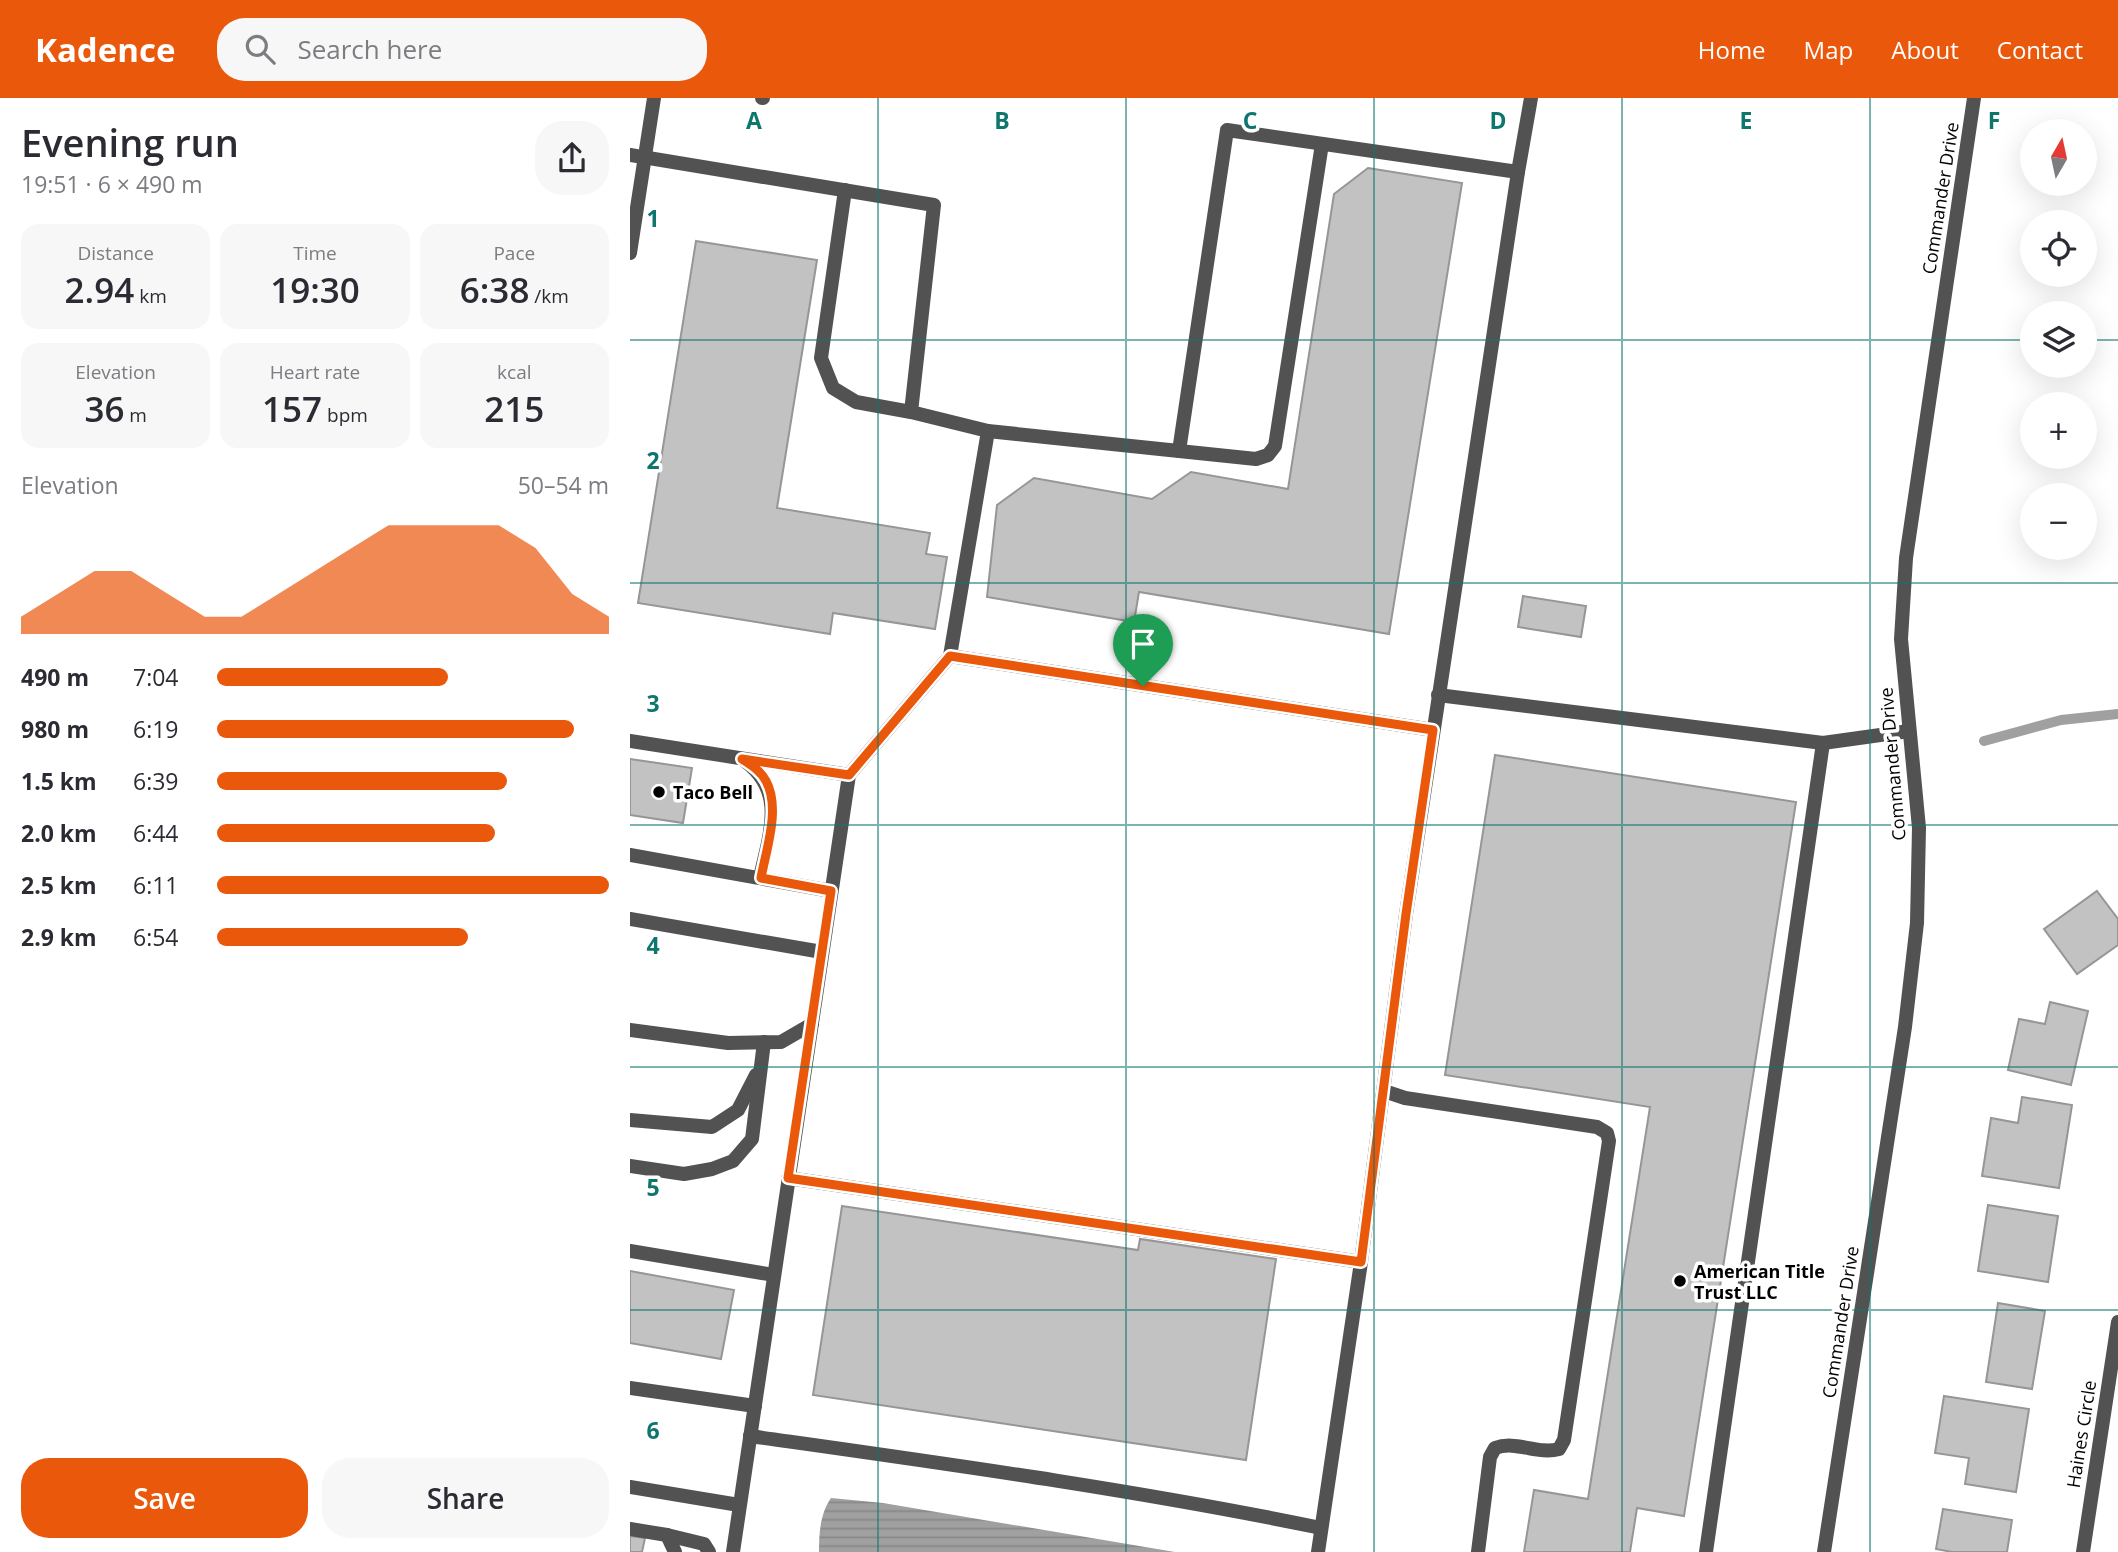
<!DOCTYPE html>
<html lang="en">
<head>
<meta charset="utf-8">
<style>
	:root { --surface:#fff; --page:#f7f7f7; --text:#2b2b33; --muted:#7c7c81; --accent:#ea580c }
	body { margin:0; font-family:"Open Sans",sans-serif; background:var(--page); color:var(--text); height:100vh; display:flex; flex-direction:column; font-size:26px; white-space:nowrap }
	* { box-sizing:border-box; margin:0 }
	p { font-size:23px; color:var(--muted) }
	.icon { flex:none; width:38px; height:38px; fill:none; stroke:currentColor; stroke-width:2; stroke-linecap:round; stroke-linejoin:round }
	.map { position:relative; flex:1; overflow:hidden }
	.side { display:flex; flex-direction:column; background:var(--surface); width:630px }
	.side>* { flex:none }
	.needle { width:46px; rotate:9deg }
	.controls { position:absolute; left:1390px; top:21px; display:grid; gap:14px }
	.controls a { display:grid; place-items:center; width:77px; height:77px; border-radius:50%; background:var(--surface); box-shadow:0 7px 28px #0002; font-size:35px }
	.pin { position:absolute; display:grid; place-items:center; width:60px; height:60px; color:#fff; margin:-72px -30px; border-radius:50% 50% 50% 0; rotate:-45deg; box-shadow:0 0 7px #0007 }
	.pin .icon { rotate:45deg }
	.round { display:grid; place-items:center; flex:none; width:74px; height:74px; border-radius:28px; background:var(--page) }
	.overview { display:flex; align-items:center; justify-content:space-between; height:119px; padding:0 21px }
	h1 { font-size:38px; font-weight:600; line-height:52px }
	.stats { display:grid; grid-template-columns:repeat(3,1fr); gap:10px; height:119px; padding:7px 21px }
	.stats div { display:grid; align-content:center; border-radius:18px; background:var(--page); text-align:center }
	.stats b { font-size:35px; font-weight:600 }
	.stats small { font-size:19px; font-weight:400 }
	.stats p { font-size:19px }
	.chart { height:196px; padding:14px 21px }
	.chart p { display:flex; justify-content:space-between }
	.chart svg { width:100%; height:126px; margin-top:7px; fill:var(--accent); opacity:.7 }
	.button { display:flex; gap:14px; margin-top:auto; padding:14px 21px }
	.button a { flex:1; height:80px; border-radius:28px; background:var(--accent); color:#fff; font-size:28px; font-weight:600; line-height:80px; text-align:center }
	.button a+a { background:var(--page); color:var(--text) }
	ul { padding:0 21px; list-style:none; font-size:23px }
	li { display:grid; grid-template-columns:112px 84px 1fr; align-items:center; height:52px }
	li i { height:18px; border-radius:9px; background:var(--accent) }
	header { display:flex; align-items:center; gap:42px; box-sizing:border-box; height:98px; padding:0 35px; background:var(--accent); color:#fff }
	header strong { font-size:33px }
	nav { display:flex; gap:38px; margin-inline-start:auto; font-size:24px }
	.search { width:490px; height:63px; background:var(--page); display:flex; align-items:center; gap:18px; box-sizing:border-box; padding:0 24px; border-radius:28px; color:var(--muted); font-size:26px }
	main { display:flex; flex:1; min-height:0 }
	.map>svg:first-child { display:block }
	.water { fill:url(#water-rules) }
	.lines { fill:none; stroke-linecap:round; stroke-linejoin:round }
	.stream { stroke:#a0a0a0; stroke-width:10 }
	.building { fill:#c2c2c2; stroke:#969696; stroke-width:2 }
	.service { stroke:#525252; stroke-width:14 }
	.minor { stroke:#525252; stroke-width:14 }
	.tertiary { stroke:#525252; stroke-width:14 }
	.route-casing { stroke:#fff; stroke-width:14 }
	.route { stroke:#ea580c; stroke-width:9 }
	.grid { fill:none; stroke:#0f766e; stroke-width:2; stroke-opacity:0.55 }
	.poi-dot { fill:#000; stroke:#fff; stroke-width:2.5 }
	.labels { text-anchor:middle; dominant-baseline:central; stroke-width:7; stroke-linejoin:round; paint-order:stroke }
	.street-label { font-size:18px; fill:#000; stroke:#fff }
	.poi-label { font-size:18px; font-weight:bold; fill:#000; stroke:#fff; text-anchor:start }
	.grid-label { font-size:23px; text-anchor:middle; font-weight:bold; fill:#0f766e; stroke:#fff; stroke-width:7; stroke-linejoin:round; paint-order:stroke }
</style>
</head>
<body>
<header>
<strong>Kadence</strong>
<div class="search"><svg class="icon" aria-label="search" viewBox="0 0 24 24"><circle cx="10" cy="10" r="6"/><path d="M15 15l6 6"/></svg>Search here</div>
<nav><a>Home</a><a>Map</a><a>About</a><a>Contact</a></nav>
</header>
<main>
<section class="side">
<div class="overview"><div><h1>Evening run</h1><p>19:51 · 6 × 490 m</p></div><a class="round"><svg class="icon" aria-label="share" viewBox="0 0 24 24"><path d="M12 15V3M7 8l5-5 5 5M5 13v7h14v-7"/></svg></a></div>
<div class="stats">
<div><p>Distance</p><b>2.94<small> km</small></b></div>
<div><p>Time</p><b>19:30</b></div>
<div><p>Pace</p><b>6:38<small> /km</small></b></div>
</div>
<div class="stats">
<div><p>Elevation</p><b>36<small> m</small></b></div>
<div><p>Heart rate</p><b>157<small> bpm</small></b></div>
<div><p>kcal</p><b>215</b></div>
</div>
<div class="chart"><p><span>Elevation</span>50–54 m</p>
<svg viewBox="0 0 160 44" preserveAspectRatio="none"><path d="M0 44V38L10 30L20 22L30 22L40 30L50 38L60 38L70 30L80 22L90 14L100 6L110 6L120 6L130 6L140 14L150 30L160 38V44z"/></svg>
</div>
<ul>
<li><b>490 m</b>7:04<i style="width:59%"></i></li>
<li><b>980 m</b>6:19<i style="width:91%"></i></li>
<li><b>1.5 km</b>6:39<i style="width:74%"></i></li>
<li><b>2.0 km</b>6:44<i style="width:71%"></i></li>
<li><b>2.5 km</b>6:11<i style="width:100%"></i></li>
<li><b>2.9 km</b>6:54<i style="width:64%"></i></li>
</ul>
<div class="button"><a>Save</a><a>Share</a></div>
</section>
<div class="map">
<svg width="1488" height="1454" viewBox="0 0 1488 1454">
	<defs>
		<pattern id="water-rules" width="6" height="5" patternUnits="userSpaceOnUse" patternTransform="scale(1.75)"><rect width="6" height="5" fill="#a0a0a0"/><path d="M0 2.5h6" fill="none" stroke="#888"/></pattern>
	</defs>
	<rect width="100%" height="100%" fill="#fff"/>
	<!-- water -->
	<path class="water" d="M201 1400 253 1405 545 1454H189C189 1435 190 1416 201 1400Z"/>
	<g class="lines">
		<!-- stream -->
		<path class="stream" d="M1354 643 1431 622 1488 616"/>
	</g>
	<!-- building -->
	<g class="building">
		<path d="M738 70 832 85 759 536 509 494 504 524 357 499 367 407 404 380 522 401 561 374 658 391 704 96Z"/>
		<path d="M66 143 187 162 147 410 300 435 296 456 317 459 305 531 203 515 200 536 8 505Z"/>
		<path d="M893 498 956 508 951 539 888 529Z"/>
		<path d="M865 657 1166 704 1054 1418 1007 1410 1000 1454H894L904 1392 958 1401 1020 1009 815 977Z"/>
		<path d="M0 661 62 670 53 725 0 717Z"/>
		<path d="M1467 793 1488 821V847L1447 876 1414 831Z"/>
		<path d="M1420 904 1458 913 1441 987 1378 972 1389 921 1415 926Z"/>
		<path d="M1392 999 1442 1007 1429 1090 1352 1078 1361 1020 1388 1025Z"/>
		<path d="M1358 1107 1428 1118 1418 1184 1348 1173Z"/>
		<path d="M212 1108 508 1152 510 1141 646 1161 616 1362 183 1297Z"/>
		<path d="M0 1173 104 1192 91 1261 0 1245Z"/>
		<path d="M1368 1205 1415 1213 1402 1291 1356 1284Z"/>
		<path d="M1314 1298 1399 1311 1386 1394 1335 1386 1339 1360 1305 1355Z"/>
		<path d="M1313 1411 1382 1422 1377 1454H1322L1306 1451Z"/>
		<path d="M0 1438 15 1440 12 1454H0Z"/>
	</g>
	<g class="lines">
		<!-- service -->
		<g class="service">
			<path d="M132 0H133"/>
			<path d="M0 57 304 107 281 314 358 333"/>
			<path d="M215 92 191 260 203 290 226 304 281 314"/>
			<path d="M0 155 24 0"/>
			<path d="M549 353 626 361 638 357 645 348 692 46"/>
			<path d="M320 558 803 632"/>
			<path d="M808 597 1193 645 1279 633"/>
			<path d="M0 643 219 677"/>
			<path d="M115 663C157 694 139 737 130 780"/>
			<path d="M0 757 201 793"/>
			<path d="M0 821 192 854"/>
			<path d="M0 932 98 945 151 944 182 926"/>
			<path d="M754 993 775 1000 967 1029 977 1035 979 1043 934 1342 929 1351C908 1357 886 1342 865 1350L860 1359 848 1454"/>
			<path d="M0 1022 82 1029 108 1012 126 977"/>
			<path d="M0 1068 54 1076 82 1071 103 1063 122 1041 134 944"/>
			<path d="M158 1080 731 1164"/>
			<path d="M0 1153 144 1177"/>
			<path d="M0 1290 125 1308"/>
			<path d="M120 1338C311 1365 502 1391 691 1430"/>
			<path d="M0 1389 109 1407"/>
			<path d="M0 1431 37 1437 45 1454"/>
			<path d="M37 1437 74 1446 79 1454"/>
			<path d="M103 1454 219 677 320 558 358 333 549 353 597 32 888 74 901 0"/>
			<path d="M688 1454 731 1164 776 816 888 74"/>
			<path d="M1076 1454 1193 645"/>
		</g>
		<!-- minor -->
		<path class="minor" d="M1453 1454 1488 1224"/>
		<!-- tertiary -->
		<path class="tertiary" d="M1194 1454 1275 929 1287 825 1289 730 1271 541 1276 460 1344 0"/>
	</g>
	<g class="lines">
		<!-- route casing -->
		<g class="route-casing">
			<path id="route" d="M320 558 803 632 776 816 731 1164 158 1080 201 793 131 780C136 752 151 710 136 683 131 673 121 667 112 661L219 677Z"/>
		</g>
		<!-- route -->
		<use href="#route" class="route"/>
	</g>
	<!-- grid -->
	<path class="grid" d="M248 0V1454M496 0V1454M744 0V1454M992 0V1454M1240 0V1454M0 242H1402M1454 242H1488M0 485H1488M0 727H1488M0 969H1488M0 1212H1488"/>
	<!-- markers -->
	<g class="poi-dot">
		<circle cx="29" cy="694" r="7"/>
		<circle cx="1050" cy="1183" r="7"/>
	</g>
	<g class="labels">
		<!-- street labels -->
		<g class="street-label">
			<text transform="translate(1310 100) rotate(-81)">Commander Drive</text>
			<text transform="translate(1262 666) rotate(-95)">Commander Drive</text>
			<text transform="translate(1210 1224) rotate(-81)">Commander Drive</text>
			<text transform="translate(1451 1336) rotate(-81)">Haines Circle</text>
		</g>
		<!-- poi labels -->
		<g class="poi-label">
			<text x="43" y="694">Taco Bell</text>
			<text x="1064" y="1173">American Title<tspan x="1064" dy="21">Trust LLC</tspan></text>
		</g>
	</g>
	<g class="grid-label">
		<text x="124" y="31">A</text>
		<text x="372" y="31">B</text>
		<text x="620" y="31">C</text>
		<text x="868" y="31">D</text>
		<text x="1116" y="31">E</text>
		<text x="1364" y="31">F</text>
		<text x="23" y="129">1</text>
		<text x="23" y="371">2</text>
		<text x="23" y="614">3</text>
		<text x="23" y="856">4</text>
		<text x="23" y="1098">5</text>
		<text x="23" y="1341">6</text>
	</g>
</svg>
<div class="controls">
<a><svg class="needle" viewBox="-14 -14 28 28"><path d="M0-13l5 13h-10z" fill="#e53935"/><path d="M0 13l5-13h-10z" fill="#7c7c81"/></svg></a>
<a><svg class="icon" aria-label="locate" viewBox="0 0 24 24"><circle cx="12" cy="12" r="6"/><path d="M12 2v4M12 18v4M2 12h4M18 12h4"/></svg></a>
<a><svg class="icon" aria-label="layers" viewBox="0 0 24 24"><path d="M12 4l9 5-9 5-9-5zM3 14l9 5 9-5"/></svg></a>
<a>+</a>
<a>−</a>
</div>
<div class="pin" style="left:513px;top:588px;background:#1e9e55"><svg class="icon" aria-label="arrive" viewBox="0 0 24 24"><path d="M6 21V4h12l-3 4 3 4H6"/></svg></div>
</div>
</main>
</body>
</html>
